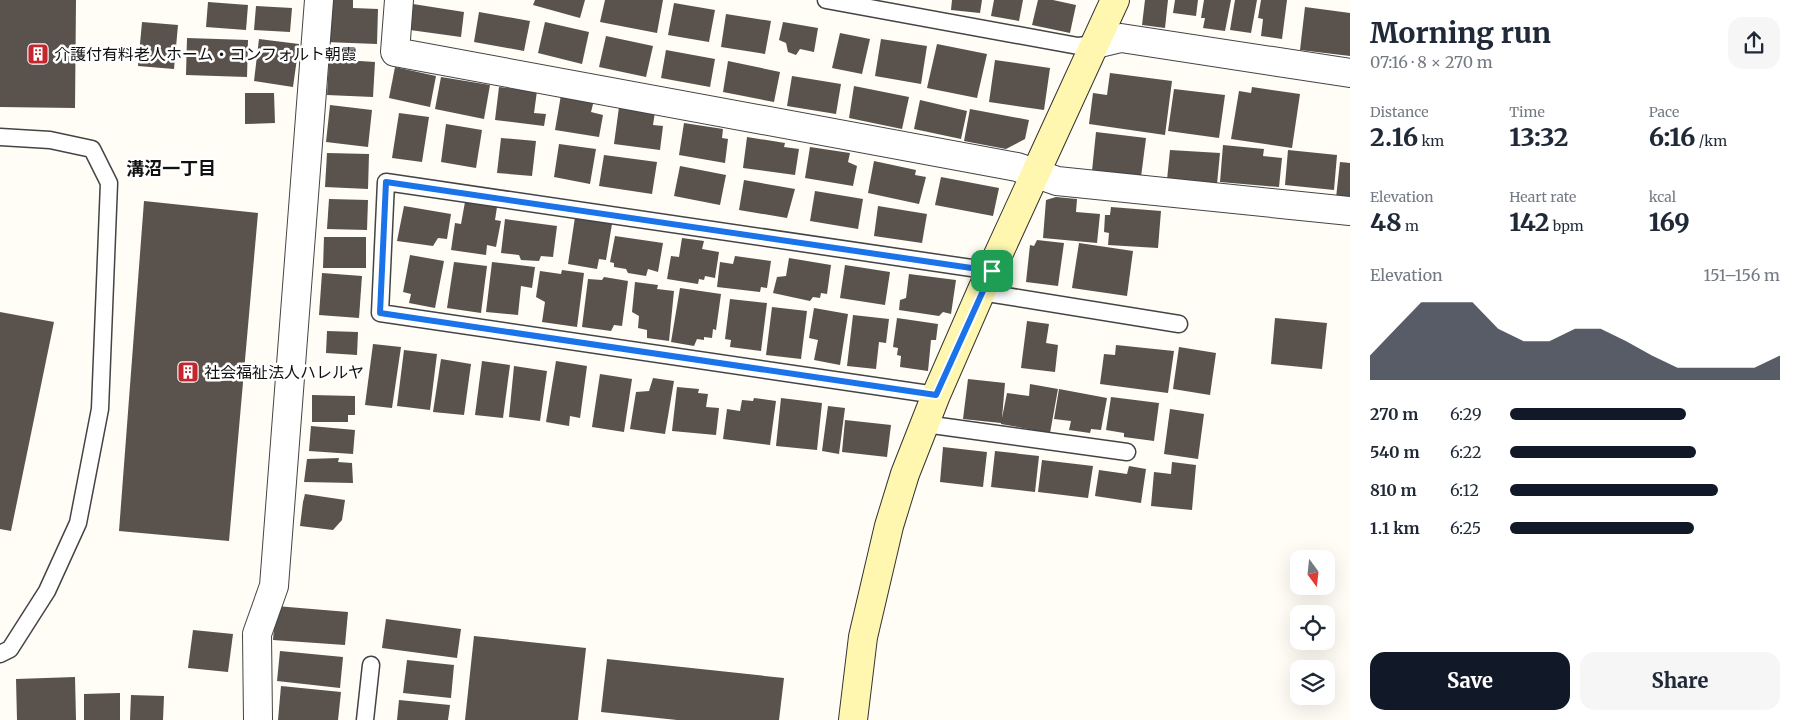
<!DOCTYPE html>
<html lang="en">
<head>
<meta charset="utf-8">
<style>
	:root { --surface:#fff; --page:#f6f6f7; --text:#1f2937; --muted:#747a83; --accent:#111827 }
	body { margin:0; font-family:Merriweather,"Noto Sans JP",serif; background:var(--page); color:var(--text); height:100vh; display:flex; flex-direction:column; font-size:19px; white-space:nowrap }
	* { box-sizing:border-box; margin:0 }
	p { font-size:16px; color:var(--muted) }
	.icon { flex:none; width:28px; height:28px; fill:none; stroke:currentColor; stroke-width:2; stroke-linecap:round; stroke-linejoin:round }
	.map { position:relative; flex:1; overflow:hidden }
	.details { display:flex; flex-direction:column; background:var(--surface); width:450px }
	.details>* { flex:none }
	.needle { width:32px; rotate:165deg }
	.fabs { position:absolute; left:1290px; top:550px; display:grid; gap:10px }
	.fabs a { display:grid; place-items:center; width:45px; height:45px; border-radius:10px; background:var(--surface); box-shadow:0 5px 20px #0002; font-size:25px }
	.pin { position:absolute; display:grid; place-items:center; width:42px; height:42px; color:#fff; margin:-21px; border-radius:10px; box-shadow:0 2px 8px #0006 }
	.round { display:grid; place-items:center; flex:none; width:52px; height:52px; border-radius:15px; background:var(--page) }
	.headline { display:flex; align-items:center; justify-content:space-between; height:85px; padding:0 20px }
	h1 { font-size:28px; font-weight:800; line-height:38px }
	.metrics { display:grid; grid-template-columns:repeat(3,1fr); gap:8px; height:85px; padding:5px 20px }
	.metrics div { display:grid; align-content:center }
	.metrics b { font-size:25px; font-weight:800 }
	.metrics small { font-size:14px; font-weight:400 }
	.metrics p { font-size:14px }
	.chart { height:140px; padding:10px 20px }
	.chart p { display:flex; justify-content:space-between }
	.chart svg { width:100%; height:90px; margin-top:5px; fill:var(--accent); opacity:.7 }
	.button { display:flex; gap:10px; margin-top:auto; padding:10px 20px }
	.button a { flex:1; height:58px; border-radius:15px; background:var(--accent); color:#fff; font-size:20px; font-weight:800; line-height:58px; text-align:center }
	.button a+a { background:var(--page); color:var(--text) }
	ul { padding:0 20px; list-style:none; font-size:16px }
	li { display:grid; grid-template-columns:80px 60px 1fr; align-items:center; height:38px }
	li i { height:12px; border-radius:6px; background:var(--accent) }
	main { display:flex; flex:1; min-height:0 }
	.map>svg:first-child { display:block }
	.building { fill:#5a524d }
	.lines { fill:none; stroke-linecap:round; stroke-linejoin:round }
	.lane-casing { stroke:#444; stroke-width:19 }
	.street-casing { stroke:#444; stroke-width:30 }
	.secondary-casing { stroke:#333; stroke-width:30 }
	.lane { stroke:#fff; stroke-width:16 }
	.street { stroke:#fff; stroke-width:28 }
	.secondary { stroke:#fff6b0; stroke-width:28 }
	.route-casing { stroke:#fff; stroke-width:10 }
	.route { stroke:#1a73e8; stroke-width:6 }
	.labels { text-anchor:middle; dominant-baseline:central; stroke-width:5; stroke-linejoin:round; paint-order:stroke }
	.poi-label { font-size:16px; fill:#111; stroke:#fff; text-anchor:start }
	.neighbourhood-label { font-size:18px; font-weight:bold; fill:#111; stroke:#fff }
</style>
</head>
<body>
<main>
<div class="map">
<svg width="1350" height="720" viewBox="0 0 1350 720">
	<rect width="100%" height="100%" fill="#fffdf5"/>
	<!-- building -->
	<g class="building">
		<path d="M0 0H76L75 108 0 107Z"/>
		<path d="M327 0H353V8L378 9 377 44 325 42Z"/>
		<path d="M535 0H585L580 18 533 5Z"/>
		<path d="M605 0H663L657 33 600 22Z"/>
		<path d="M952 0H982L980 13 951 10Z"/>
		<path d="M994 0H1023L1019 21 991 16Z"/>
		<path d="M1038 0H1053L1076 5 1070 33 1032 25Z"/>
		<path d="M1145 0H1168L1165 28 1142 25Z"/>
		<path d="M1175 0H1198L1196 16 1173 13Z"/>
		<path d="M1204 0H1231L1225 31 1203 28 1205 18H1201Z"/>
		<path d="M1235 0H1257L1251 33 1230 30Z"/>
		<path d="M1261 0H1287L1282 39 1261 36 1263 19 1258 18Z"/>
		<path d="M208 2 248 5 246 30 206 27Z"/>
		<path d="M674 3 715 10 709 42 668 35Z"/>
		<path d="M413 4 464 12 461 37 410 30Z"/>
		<path d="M256 6 292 8 290 32 254 30Z"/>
		<path d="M1305 7 1350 13V56L1300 50Z"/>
		<path d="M479 12 530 21 524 51 474 42Z"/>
		<path d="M726 14 771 21 765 54 721 47Z"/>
		<path d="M142 22 178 25 174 69 138 66Z"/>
		<path d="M545 22 589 32 582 64 538 53Z"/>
		<path d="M783 22 818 28 814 52 800 49 796 55 788 52 786 43 779 40Z"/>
		<path d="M840 33 870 39 862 74 832 68Z"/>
		<path d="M606 36 653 46 646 77 599 67Z"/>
		<path d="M187 38 248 40 247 77 186 75Z"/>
		<path d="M259 39 299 44 293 87 254 81Z"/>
		<path d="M881 39 927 46 921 84 875 76Z"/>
		<path d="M937 44 987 54 977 98 927 88Z"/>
		<path d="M666 50 715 59 710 87 661 78Z"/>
		<path d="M329 59 375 62 373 97 327 95Z"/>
		<path d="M995 60 1050 68 1044 110 989 102Z"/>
		<path d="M728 61 780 72 774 102 723 92Z"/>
		<path d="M395 67 436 76 430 107 389 98Z"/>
		<path d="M1110 73 1172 81 1165 135 1089 124 1093 93 1107 95Z"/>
		<path d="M792 76 841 84 836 114 787 106Z"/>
		<path d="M441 77 490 85 484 119 435 109Z"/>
		<path d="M854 86 909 97 902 129 849 118Z"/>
		<path d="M499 87 537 91 534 113 546 114 544 126 495 120Z"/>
		<path d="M1252 87 1300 94 1292 148 1231 139 1239 91 1251 93Z"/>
		<path d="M1174 89 1225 95 1219 138 1168 131Z"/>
		<path d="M245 93H274L275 123 245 124Z"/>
		<path d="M561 95 594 100 591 112 603 115 599 137 555 130Z"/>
		<path d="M920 100 967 111 961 139 914 129Z"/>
		<path d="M330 105 372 110 368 147 326 142Z"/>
		<path d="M619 107 655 112 653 125 663 126 660 150 614 144Z"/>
		<path d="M970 109 1029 120 1025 139 1006 149 964 141Z"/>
		<path d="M399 113 429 117 422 162 392 158Z"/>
		<path d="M684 123 723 129 722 138 728 139 725 163 679 155Z"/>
		<path d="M446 124 482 130 476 168 441 162Z"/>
		<path d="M1096 132 1146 138 1141 177 1092 171Z"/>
		<path d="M747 137 785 143 784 147 799 149 795 175 743 168Z"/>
		<path d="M501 138 536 141 532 176 497 173Z"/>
		<path d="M559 144 596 149 590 184 554 177Z"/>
		<path d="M1223 145 1264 149 1263 156 1282 158 1279 187 1220 182Z"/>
		<path d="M810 147 850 153 848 162 857 166 853 186 805 178Z"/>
		<path d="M1170 150 1220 153 1217 184 1167 180Z"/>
		<path d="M1288 150 1337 155 1334 190 1285 185Z"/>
		<path d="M327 153 369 154 368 189 325 187Z"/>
		<path d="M604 155 657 162 652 194 599 186Z"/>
		<path d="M874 161 916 170 915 175 926 177 919 204 868 193Z"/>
		<path d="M1340 162 1350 163V199L1336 198Z"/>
		<path d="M680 166 726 175 720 205 674 196Z"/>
		<path d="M941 177 999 188 993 216 935 205Z"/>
		<path d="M744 180 795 189 787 218 739 210Z"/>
		<path d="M815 191 863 199 858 229 810 221Z"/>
		<path d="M1056 197 1077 199 1076 212 1100 214 1097 243 1043 238 1046 200Z"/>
		<path d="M329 199 368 200 367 230 327 229Z"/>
		<path d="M144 201 258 213 229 541 119 531Z"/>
		<path d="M465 202 497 207 495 220 501 221 496 247 487 245 486 255 451 250 455 223 461 224Z"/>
		<path d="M404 206 451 214 447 239 438 238 433 246 397 241Z"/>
		<path d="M878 206 927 214 922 243 874 236Z"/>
		<path d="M1111 207 1161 211 1158 248 1108 245 1109 233 1104 232 1105 215H1110Z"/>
		<path d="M575 217 612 224 606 260 599 259 597 269 568 264Z"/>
		<path d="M505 219 557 226 553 257 541 256 539 261 521 260 519 255 501 253Z"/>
		<path d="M615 236 663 243 658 272 648 269 646 276 628 273 626 269 614 267V263L610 262Z"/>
		<path d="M324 237H366V268H323Z"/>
		<path d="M682 238 704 241 702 249 719 252 715 278 705 276 704 280 699 279 698 284 667 279 671 256 679 257Z"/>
		<path d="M1037 240 1064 243 1058 286 1026 282 1030 245 1034 246Z"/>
		<path d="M1079 243 1133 251 1127 296 1072 288Z"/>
		<path d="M410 255 444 261 435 308 409 303 411 294 403 292Z"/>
		<path d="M735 256 771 261 767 288 761 287 760 292 717 287 720 262 733 264Z"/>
		<path d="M789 258 831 265 827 294 821 293 820 298 813 297 810 301 773 293 777 277 786 276Z"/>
		<path d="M454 262 487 266 481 313 447 308Z"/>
		<path d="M492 262 535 267 532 288 521 286 518 315 486 312Z"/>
		<path d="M845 265 890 272 885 305 840 298Z"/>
		<path d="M562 270 584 273 577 327 542 322 545 302 536 297 540 271 561 274Z"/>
		<path d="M322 273 362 276 359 318 319 315Z"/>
		<path d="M909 274 956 280 951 314 943 312 939 316 899 310 900 300 906 298Z"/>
		<path d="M604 277 628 281 622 326 614 325 611 331 582 327 588 279 602 280Z"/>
		<path d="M635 282 658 285 657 289 674 291 669 341 647 338V330L638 328 639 316 632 312Z"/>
		<path d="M680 288 721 294 716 330 713 329 712 338 704 337V340L697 339 694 346 671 342Z"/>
		<path d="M730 299 767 303 761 351 730 347 731 340 725 339Z"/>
		<path d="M772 307 807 311 801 359 766 355Z"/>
		<path d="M814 308 848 314 840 365 814 360 818 340 809 338Z"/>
		<path d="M0 312 54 322 11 531 0 529Z"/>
		<path d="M853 315 889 319 886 343 879 342 876 369 847 366Z"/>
		<path d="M897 318 938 324 936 340H931L928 371 900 367 901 356 897 355 898 348 893 347Z"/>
		<path d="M1275 318 1327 323 1322 369 1271 364Z"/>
		<path d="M1027 321 1049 324 1046 343 1058 345 1055 372 1021 368Z"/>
		<path d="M327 331 358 332 357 355 326 353Z"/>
		<path d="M373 344 401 347 392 408 365 405Z"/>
		<path d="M1116 345 1174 351 1168 393 1100 384 1104 354 1115 355Z"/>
		<path d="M1179 347 1216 353 1210 395 1173 389Z"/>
		<path d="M404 350 437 354 430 410 397 406Z"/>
		<path d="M441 359 471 364 464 415 433 412Z"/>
		<path d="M482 361 510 365 503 418 475 415Z"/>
		<path d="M556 361 587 366 580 418 570 416 569 426 546 422Z"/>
		<path d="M514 366 547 371 540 421 509 417Z"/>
		<path d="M600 374 632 379 624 432 592 427Z"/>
		<path d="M653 378 674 381 665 434 630 429 636 392 649 391Z"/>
		<path d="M968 379 1005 383 1002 418 1007 393 1029 396 1030 384 1058 389 1050 433 1001 424V423L963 419Z"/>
		<path d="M677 387 699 389 698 393 708 394 706 407 719 408 716 435 672 431Z"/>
		<path d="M1059 389 1107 398 1101 430 1091 429 1090 433 1069 430 1071 421 1054 419Z"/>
		<path d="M312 395 355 396V415H348V422H312Z"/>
		<path d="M1111 397 1159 403 1154 441 1124 437V433L1106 430Z"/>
		<path d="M754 398 776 401 770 445 723 439 727 409 740 411 742 400 753 401Z"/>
		<path d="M781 398 822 403 817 450 776 446Z"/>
		<path d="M828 406 845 408 839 454 822 451Z"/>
		<path d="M1170 409 1204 414 1198 459 1164 454Z"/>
		<path d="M845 420 891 425 887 457 842 452Z"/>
		<path d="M311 426 355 430 353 454 309 451Z"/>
		<path d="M943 447 987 452 983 487 940 482Z"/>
		<path d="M995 451 1039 456 1035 492 991 487Z"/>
		<path d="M339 458 338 462 352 463 353 483 304 482 307 459Z"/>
		<path d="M1042 460 1093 466 1088 498 1038 492Z"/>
		<path d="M1172 462 1196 465 1192 510 1151 506 1154 472 1171 474Z"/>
		<path d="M1129 466 1146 469 1141 503 1095 496 1099 470 1127 474Z"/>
		<path d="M305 494 345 500 342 520 333 530 300 526 303 502Z"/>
		<path d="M276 606 348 612 345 645 273 640Z"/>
		<path d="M386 619 461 629 457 658 382 648Z"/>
		<path d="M193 630 233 634 228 672 188 668Z"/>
		<path d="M474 636 586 648 578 720H465Z"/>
		<path d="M280 651 343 657 340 688 277 681Z"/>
		<path d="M607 659 784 678 779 720H677L601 712Z"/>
		<path d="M407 660 454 665 451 698 403 693Z"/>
		<path d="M75 677 76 720H17L16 679Z"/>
		<path d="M281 686 341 692 338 720H278Z"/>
		<path d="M120 693V720H84V694Z"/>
		<path d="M131 695 164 696 163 720H130Z"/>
		<path d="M399 700 450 705 448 720H397Z"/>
	</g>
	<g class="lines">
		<!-- lane casing -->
		<g class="lane-casing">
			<g id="lane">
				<path d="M826 0 1078 46 1096 44"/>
				<path d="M0 137 50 140 92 149 109 183 100 409 78 523 47 591 10 649 0 654"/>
				<path d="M981 292 1179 324"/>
				<path d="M936 395 380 313 386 182 992 271"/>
				<path d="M925 424 1127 452"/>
				<path d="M365 720 371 665"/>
			</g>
		</g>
		<!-- street casing -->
		<g class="street-casing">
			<g id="street">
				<path d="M399 0 395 52 1017 167 1057 181 1350 211"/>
				<path d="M1096 44 1121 38 1350 73"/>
				<path d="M258 720 257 634 274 586 319 0"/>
			</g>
		</g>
		<!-- secondary casing -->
		<g class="secondary-casing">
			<path id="secondary" d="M853 720 863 637 889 526 905 474 936 395 981 292 1115 0"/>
		</g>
		<!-- lane -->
		<use href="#lane" class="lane"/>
		<!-- street -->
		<use href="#street" class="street"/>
		<!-- secondary -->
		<use href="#secondary" class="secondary"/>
	</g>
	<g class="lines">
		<!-- route casing -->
		<g class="route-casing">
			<path id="route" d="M386 182 992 271 936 395 380 313Z"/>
		</g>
		<!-- route -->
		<use href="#route" class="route"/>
	</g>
	<!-- icons -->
	<defs>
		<g id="building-square" transform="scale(1.125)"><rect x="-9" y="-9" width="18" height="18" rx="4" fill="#c4262e" stroke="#fff"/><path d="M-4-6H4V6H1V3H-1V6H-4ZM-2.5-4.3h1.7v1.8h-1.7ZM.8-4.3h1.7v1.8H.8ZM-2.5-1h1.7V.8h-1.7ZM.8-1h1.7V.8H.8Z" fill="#fff"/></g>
	</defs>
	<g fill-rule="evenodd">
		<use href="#building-square" x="38" y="54"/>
		<use href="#building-square" x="188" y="372"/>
	</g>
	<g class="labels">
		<!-- poi labels -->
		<g class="poi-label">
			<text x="54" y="54">介護付有料老人ホーム・コンフォルト朝霞</text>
			<text x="204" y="372">社会福祉法人ハレルヤ</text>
		</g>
		<!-- neighbourhood labels -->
		<g class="neighbourhood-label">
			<text x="171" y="168">溝沼一丁目</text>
		</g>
	</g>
</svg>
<div class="fabs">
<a><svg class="needle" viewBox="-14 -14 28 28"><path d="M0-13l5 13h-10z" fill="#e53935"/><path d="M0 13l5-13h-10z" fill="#747a83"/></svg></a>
<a><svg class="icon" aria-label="locate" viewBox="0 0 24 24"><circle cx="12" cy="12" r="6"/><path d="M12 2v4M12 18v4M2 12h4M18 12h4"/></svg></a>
<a><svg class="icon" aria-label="layers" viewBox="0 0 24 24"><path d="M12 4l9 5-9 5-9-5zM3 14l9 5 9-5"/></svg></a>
</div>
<div class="pin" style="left:992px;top:271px;background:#1e9e55"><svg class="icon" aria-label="arrive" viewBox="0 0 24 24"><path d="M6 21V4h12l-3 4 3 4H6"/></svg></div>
</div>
<section class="details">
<div class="headline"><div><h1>Morning run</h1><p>07:16 · 8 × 270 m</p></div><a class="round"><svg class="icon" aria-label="share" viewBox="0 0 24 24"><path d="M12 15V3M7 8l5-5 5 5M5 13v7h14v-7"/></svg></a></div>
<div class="metrics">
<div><p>Distance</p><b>2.16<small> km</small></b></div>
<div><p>Time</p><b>13:32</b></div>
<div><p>Pace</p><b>6:16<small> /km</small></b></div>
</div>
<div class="metrics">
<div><p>Elevation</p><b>48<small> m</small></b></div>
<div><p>Heart rate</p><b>142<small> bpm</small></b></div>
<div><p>kcal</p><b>169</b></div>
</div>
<div class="chart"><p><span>Elevation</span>151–156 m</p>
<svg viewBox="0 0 160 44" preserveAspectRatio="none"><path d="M0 44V32L10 19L20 6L30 6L40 6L50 19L60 25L70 25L80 19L90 19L100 25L110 32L120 38L130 38L140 38L150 38L160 32V44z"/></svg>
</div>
<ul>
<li><b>270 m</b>6:29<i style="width:65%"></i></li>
<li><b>540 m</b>6:22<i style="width:69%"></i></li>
<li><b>810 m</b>6:12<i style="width:77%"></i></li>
<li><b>1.1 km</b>6:25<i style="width:68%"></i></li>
</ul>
<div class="button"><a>Save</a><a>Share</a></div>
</section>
</main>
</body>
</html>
